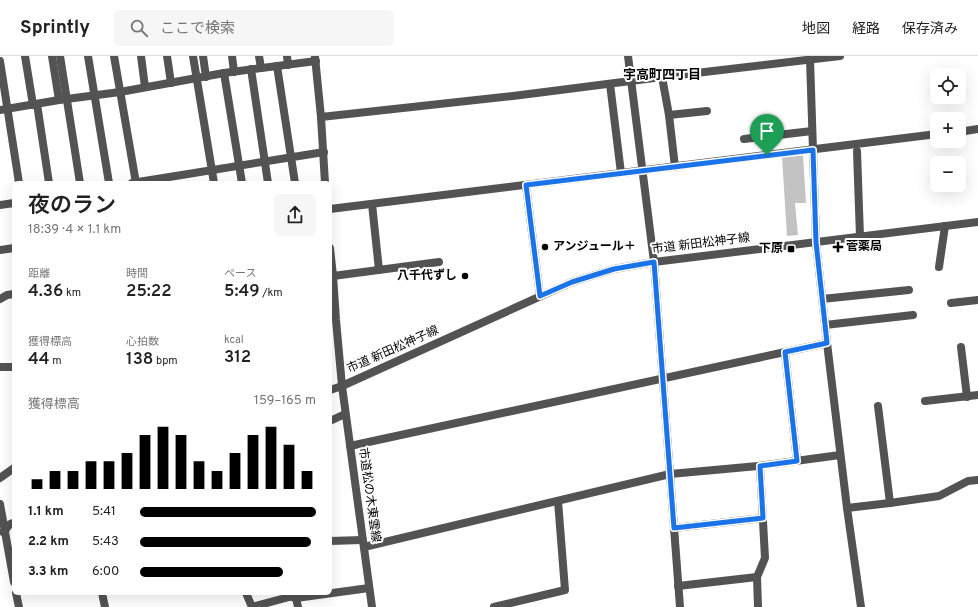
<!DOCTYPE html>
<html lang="ja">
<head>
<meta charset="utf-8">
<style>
	:root { --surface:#fff; --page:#f6f6f6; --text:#222; --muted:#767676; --line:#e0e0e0; --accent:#000 }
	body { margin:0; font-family:Overpass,"Noto Sans JP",sans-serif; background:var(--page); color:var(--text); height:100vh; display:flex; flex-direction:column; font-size:15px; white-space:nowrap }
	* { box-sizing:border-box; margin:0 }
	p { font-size:13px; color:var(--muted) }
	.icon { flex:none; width:22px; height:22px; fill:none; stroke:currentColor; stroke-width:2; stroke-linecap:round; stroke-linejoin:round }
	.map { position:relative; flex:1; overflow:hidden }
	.sheet { position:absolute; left:12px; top:125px; width:320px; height:414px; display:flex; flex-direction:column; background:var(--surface); border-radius:6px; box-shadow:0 4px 16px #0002 }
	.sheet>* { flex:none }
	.tools { position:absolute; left:930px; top:12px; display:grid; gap:8px }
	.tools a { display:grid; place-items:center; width:36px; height:36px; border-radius:6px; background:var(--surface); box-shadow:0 4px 16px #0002; font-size:20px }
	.pin { position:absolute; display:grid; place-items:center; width:34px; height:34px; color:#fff; margin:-41px -17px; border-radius:50% 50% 50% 0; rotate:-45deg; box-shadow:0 0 4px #0007 }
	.pin .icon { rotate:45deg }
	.round { display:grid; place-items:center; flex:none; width:42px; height:42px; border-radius:6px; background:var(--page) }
	.head { display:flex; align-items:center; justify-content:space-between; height:68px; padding:0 16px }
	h1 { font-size:22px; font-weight:600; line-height:30px }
	.stats { display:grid; grid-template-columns:repeat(3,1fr); gap:6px; height:68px; padding:4px 16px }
	.stats div { display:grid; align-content:center }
	.stats b { font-size:17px; font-weight:600 }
	.stats small { font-size:11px; font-weight:400 }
	.stats p { font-size:11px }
	.chart { height:112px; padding:8px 16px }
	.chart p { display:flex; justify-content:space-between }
	.chart svg { width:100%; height:72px; margin-top:4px; stroke:var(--accent); stroke-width:6 }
	ul { padding:0 16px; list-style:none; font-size:13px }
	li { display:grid; grid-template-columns:64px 48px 1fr; align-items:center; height:30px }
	li i { height:10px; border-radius:5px; background:var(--accent) }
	header { display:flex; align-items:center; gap:24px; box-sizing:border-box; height:56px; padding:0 20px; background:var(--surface); border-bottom:1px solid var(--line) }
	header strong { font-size:19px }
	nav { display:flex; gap:22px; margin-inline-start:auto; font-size:14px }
	.search { width:280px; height:36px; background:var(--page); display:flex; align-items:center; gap:10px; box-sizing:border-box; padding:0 14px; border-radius:6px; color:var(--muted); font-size:15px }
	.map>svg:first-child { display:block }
	.building { fill:#c3c3c3 }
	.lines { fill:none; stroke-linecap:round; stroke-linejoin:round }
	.minor { stroke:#535353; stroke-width:8 }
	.tertiary { stroke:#535353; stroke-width:8 }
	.route-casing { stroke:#fff; stroke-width:8 }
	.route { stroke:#1a73e8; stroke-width:5 }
	.poi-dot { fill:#000; stroke:#fff; stroke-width:1.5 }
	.labels { text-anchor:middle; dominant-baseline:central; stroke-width:4; stroke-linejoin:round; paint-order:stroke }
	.street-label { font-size:12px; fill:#000; stroke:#fff }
	.poi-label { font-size:12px; font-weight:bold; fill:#000; stroke:#fff; text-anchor:start }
	.neighbourhood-label { font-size:13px; font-weight:bold; fill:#000; stroke:#fff }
</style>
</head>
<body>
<header>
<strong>Sprintly</strong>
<div class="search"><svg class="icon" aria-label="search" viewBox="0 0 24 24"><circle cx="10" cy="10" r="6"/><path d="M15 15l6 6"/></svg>ここで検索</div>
<nav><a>地図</a><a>経路</a><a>保存済み</a></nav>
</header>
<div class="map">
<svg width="978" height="551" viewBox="0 0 978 551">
	<rect width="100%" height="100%" fill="#fff"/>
	<!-- building -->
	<path class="building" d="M803 99 806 147H795L798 179 787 180 782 101Z"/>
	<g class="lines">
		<!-- minor -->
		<g class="minor">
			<path d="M25 0 33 49"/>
			<path d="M52 0 59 44"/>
			<path d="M60 0 80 127"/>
			<path d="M88 0 109 127"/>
			<path d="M114 0 136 127"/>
			<path d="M141 0 145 31"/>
			<path d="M167 0 171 27"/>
			<path d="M193 0 214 127"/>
			<path d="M203 0 206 21"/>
			<path d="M232 0 234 16"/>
			<path d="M259 0 261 12"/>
			<path d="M287 0 288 9"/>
			<path d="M628 0 654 206 680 551"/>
			<path d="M315 1 321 61 325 127"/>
			<path d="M810 3 816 186 827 287 847 452 861 551"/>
			<path d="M0 5 19 127"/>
			<path d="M277 10 295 127"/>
			<path d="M251 13 268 127"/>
			<path d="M224 17 242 127"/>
			<path d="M662 21 669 59 675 111"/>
			<path d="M610 28 621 117"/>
			<path d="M37 48 49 127"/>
			<path d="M0 54 59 44 120 36 224 17 316 5"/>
			<path d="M669 59 707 55"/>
			<path d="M321 61 513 40 662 21 840 0"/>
			<path d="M959 76 978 73"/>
			<path d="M744 83 812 75"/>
			<path d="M857 95 860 181"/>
			<path d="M132 127 324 96"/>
			<path d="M526 129 540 240"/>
			<path d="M372 148 379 214"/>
			<path d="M0 149 14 147"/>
			<path d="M330 153 937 78"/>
			<path d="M330 192 333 220 336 264 342 330"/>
			<path d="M0 194 14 192"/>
			<path d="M939 211 945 170"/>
			<path d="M333 220 439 206"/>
			<path d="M0 243 7 239 14 238"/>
			<path d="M822 243 909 234"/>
			<path d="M951 247 978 244"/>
			<path d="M825 269 913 259"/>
			<path d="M961 291 967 341"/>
			<path d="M0 311H14"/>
			<path d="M925 345 978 339"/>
			<path d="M878 350 890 447 939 440 968 425 978 424"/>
			<path d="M330 365 345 358"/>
			<path d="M350 390 785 296"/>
			<path d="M797 405 785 296 827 287"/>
			<path d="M0 448 14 526"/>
			<path d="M847 452 890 447"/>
			<path d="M674 472 763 462"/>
			<path d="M3 476 5 475C7 471 9 467 14 467"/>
			<path d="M330 485 362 484"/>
			<path d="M364 491 670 418 758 410 840 399"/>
			<path d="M678 530 757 521"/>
			<path d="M16 537 19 551"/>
			<path d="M102 537 105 551"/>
			<path d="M246 537 252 551 289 541"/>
			<path d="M292 541 296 542 298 551"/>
			<path d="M296 542 369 532"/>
			<path d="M494 551 565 534 558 445"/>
			<path d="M758 551 757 521 765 502 760 410"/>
		</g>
		<!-- tertiary -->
		<g class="tertiary">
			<path d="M342 330 372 551"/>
			<path d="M330 334 342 330 572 226 614 213 654 206 978 166"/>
			<path d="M0 422 14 412"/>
		</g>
	</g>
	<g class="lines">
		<!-- route casing -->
		<g class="route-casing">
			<path id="route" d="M813 94 816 186 827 287 785 296 797 405 760 410 763 462 674 472 654 206 614 213 572 226 540 240 526 129Z"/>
		</g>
		<!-- route -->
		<use href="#route" class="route"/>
	</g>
	<!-- markers -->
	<g class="poi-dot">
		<circle cx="545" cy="191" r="4"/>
		<path d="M836 185h4v4h4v4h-4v4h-4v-4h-4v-4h4z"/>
		<rect x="787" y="189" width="8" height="8" rx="2"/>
		<circle cx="465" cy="220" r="4"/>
	</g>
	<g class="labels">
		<!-- street labels -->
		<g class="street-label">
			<text transform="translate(701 188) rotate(-7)">市道 新田松神子線</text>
			<text transform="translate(393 294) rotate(-24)">市道 新田松神子線</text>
			<text transform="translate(369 439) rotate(82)">市道松の木東雲線</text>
		</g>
		<!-- poi labels -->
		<g class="poi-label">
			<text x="553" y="191">アンジュール＋</text>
			<text x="846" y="191">菅薬局</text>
			<text x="783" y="193" text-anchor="end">下原</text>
			<text x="457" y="220" text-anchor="end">八千代ずし</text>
		</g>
		<!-- neighbourhood labels -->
		<g class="neighbourhood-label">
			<text x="662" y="20">宇高町四丁目</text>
		</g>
	</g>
</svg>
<div class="tools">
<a><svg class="icon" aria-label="locate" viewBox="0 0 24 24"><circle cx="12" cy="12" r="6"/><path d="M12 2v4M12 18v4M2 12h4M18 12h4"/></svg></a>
<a>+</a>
<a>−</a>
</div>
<div class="pin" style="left:767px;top:99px;background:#1e9e55"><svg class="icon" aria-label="arrive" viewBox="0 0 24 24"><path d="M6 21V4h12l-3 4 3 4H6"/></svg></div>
<section class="sheet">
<div class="head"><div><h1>夜のラン</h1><p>18:39 · 4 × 1.1 km</p></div><a class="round"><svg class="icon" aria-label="share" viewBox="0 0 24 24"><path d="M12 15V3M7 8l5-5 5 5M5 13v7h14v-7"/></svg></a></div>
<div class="stats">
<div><p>距離</p><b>4.36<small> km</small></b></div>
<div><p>時間</p><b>25:22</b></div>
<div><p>ペース</p><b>5:49<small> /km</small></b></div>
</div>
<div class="stats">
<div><p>獲得標高</p><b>44<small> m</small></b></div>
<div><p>心拍数</p><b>138<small> bpm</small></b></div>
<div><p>kcal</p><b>312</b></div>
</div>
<div class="chart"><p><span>獲得標高</span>159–165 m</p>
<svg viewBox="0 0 160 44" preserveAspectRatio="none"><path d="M5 44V38M15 44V33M25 44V33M35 44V27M45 44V27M55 44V22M65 44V11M75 44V6M85 44V11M95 44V27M105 44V33M115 44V22M125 44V11M135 44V6M145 44V17M155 44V33"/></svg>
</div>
<ul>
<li><b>1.1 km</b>5:41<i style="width:100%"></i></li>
<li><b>2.2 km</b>5:43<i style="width:97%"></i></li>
<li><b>3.3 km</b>6:00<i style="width:81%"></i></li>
</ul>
</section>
</div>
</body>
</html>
